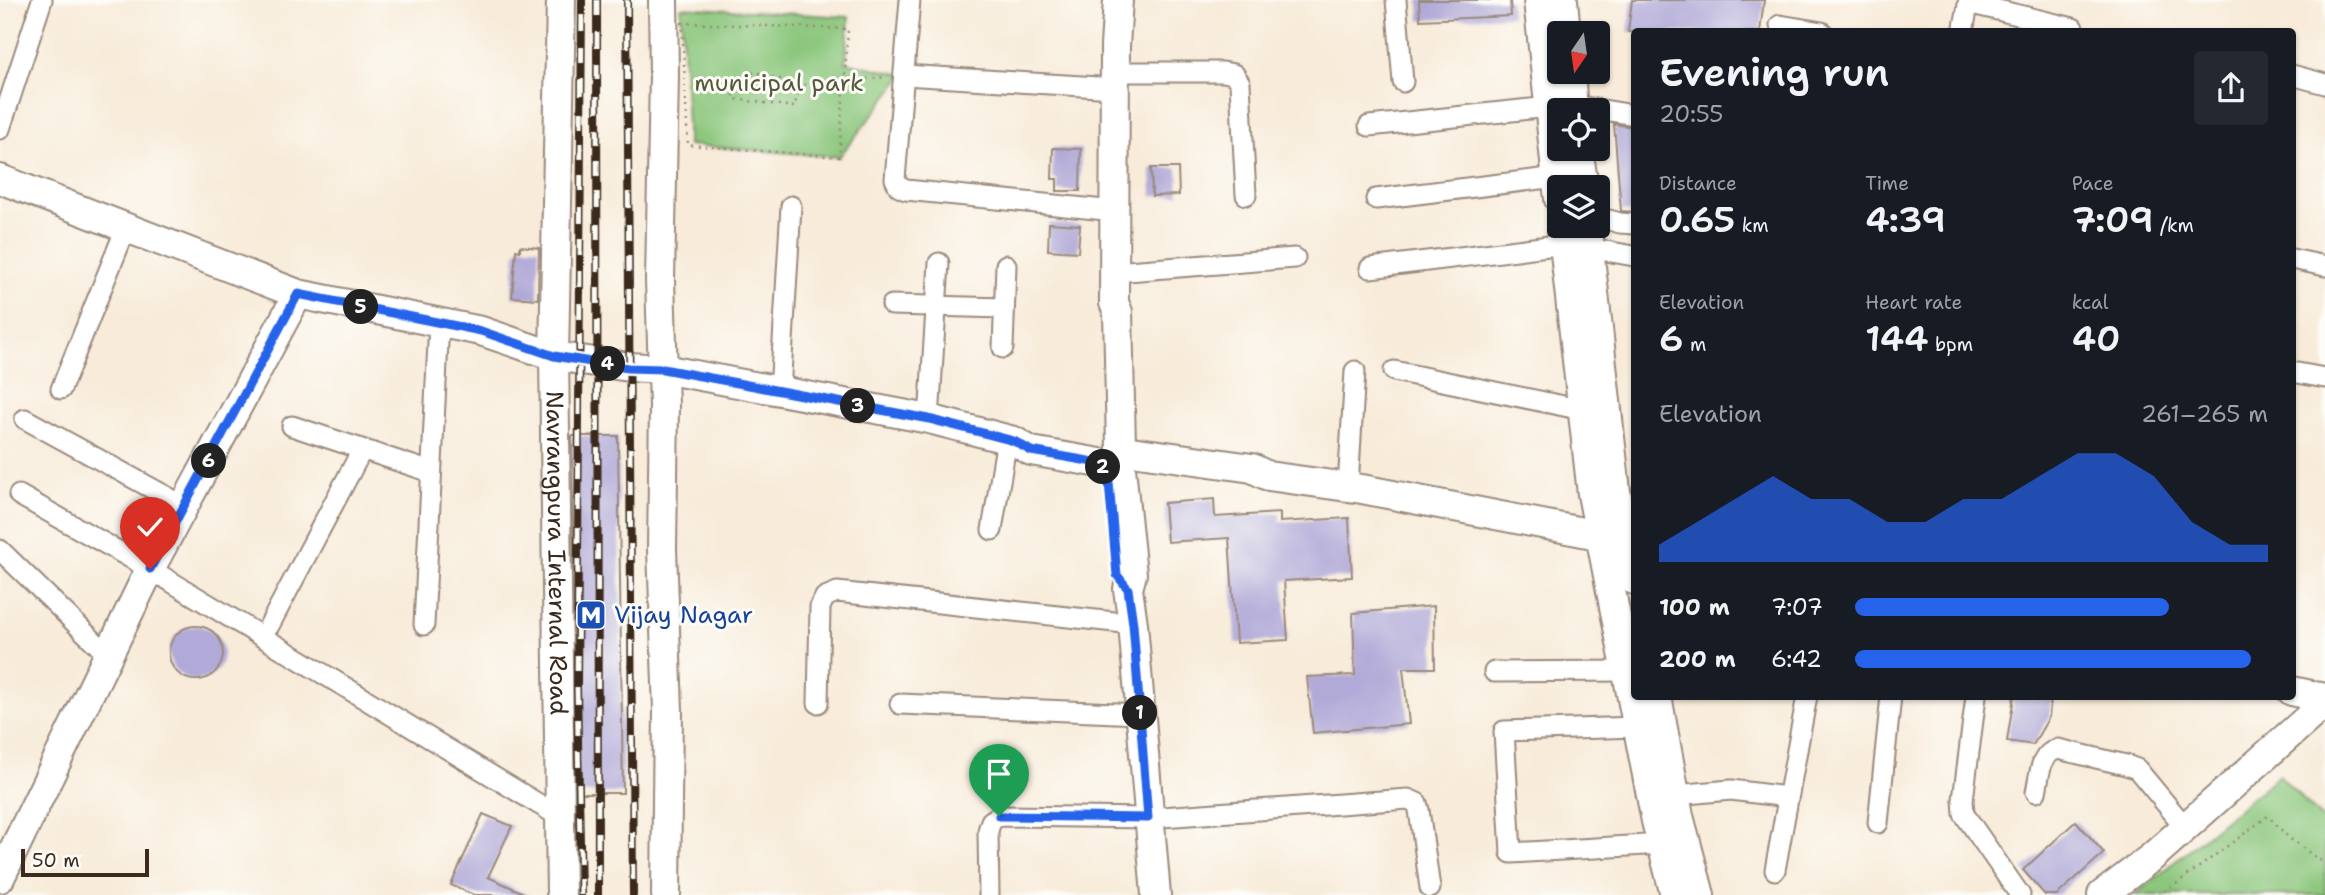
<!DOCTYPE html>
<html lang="en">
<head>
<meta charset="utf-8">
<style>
	:root { --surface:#171b24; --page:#242831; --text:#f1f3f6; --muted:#9ea1a6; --accent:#2563eb }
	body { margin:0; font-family:"Shantell Sans",sans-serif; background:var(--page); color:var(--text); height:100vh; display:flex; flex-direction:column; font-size:26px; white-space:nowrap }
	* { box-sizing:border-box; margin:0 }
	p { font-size:23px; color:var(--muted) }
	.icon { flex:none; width:38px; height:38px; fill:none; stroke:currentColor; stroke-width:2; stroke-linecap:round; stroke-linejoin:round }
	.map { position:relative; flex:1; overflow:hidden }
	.panel { position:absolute; left:1631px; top:28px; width:665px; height:672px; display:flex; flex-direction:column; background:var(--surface); border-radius:7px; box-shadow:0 2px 5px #0004 }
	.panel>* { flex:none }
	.needle { width:46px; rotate:193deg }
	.buttons { position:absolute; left:1547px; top:21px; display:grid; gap:14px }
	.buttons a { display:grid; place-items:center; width:63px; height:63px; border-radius:7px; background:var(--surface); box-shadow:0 2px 5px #0004; font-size:35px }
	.scale { position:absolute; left:21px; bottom:18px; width:128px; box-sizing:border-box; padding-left:7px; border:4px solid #3b2a1e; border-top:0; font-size:19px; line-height:24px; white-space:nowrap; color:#3b2a1e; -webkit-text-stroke:5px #fdfcf7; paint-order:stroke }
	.pin { position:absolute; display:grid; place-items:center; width:60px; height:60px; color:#fff; margin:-72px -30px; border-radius:50% 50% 50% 0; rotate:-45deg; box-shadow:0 0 7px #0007 }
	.pin .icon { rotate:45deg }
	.km { position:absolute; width:35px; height:35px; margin:-18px; border-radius:50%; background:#222; color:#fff; font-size:19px; line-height:35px; text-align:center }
	.round { display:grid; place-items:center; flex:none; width:74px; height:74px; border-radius:7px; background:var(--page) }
	.head { display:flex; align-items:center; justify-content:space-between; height:119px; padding:0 28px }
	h1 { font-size:38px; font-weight:600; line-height:52px }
	.stats { display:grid; grid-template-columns:repeat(3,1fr); gap:10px; height:119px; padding:7px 28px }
	.stats div { display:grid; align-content:center }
	.stats b { font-size:35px; font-weight:600 }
	.stats small { font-size:19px; font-weight:400 }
	.stats p { font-size:19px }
	.chart { height:196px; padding:14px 28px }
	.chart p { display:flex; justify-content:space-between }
	.chart svg { width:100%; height:126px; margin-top:7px; fill:var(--accent); opacity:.7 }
	ul { padding:0 28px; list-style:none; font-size:23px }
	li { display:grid; grid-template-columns:112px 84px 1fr; align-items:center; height:52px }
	li i { height:18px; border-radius:9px; background:var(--accent) }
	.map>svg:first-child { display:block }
	.green { fill:#8ac67b; stroke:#62784c; stroke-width:2 }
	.building { fill:#b1aad8 }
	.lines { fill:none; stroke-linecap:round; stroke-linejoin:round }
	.street-casing { stroke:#9a8a7c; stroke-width:23 }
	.secondary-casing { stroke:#9a8a7c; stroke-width:32 }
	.path { stroke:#9a8a7c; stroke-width:2.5; stroke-dasharray:2 5; stroke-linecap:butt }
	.street { stroke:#fff; stroke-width:19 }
	.secondary { stroke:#fff; stroke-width:28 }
	.rail-casing { stroke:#3b2a1e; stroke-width:8 }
	.rail { stroke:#fdfcf7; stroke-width:5; stroke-dasharray:16; stroke-linecap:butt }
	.route-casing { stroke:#fff; stroke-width:14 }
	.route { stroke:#2563eb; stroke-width:9 }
	.labels { text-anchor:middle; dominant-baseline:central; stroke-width:6; stroke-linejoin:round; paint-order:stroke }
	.park-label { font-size:24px; fill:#53593a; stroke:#fdfcf7 }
	.street-label { font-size:24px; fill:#3b2a1e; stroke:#fdfcf7 }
	.transit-label { font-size:24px; fill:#164399; stroke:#fdfcf7; text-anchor:start }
</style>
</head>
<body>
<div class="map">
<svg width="2325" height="895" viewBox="0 0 2325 895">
	<rect width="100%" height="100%" fill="#fdfcf7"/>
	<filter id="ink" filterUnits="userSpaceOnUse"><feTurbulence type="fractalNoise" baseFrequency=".0143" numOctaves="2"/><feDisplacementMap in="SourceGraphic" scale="14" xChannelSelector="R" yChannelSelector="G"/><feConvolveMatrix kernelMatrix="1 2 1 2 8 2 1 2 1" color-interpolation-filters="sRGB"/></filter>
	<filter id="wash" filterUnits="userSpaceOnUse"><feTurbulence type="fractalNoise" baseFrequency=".00686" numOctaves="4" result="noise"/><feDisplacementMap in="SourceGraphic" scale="28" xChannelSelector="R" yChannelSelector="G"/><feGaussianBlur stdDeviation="1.57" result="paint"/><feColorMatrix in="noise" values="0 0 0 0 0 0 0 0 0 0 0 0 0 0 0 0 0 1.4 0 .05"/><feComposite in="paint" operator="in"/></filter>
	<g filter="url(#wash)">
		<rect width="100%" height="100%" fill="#f8ebd9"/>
		<!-- green -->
		<g class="green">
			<path d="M681 7 849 17 846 62 904 75 839 157 688 145Z"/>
			<path d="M2279 775 2325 822V895H2135Z"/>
		</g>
		<g id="blocks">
			<!-- building -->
			<g class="building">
				<path d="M1419 0H1510L1511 16 1420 20Z"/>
				<path d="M1632 0H1764L1760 32H1628Z"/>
				<path d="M1614 124 1634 127V212L1621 211Z"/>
				<path d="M1053 148 1081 149 1080 191H1057V179H1052Z"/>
				<path d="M1151 168H1178L1179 195 1152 196Z"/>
				<path d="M1049 223 1080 225 1078 252 1048 250Z"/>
				<path d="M520 246 539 248 538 299 512 297 516 250 520 251Z"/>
				<path d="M572 436H618L623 793H576Z"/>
				<path d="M1214 499 1215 517 1280 513V522L1349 518 1352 577 1284 581 1288 640 1236 643 1229 538 1167 542 1164 503Z"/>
				<path d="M1434 606 1435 668H1403L1409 724 1313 733 1307 677 1355 675 1353 613Z"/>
				<circle cx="196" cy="653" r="27"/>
				<path d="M2014 696H2036L2051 699 2049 717 2033 745 2007 741Z"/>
				<path d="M483 814 512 826 488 877 528 895H474L451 885Z"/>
				<path d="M2076 821 2104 853 2057 895H2045L2023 870Z"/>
			</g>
		</g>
	</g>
	<g filter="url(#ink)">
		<use href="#blocks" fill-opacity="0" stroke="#9a8a7c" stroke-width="2"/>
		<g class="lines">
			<!-- street casing -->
			<g class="street-casing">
				<g id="street">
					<path d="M910 0 895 179 899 187 906 190 1115 211"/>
					<path d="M1396 0 1403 82"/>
					<path d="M1968 3 2073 28"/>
					<path d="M1780 25 1822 32"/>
					<path d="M1963 32 1969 0"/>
					<path d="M1116 72H1223L1234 74 1240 83 1246 195"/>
					<path d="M904 75 1115 88"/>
					<path d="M2292 75 2325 84"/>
					<path d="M1573 105 1634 115"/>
					<path d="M1369 126 1549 107"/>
					<path d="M0 129 42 0"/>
					<path d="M1376 199 1557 177"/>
					<path d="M1598 217 1620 223 1634 224"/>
					<path d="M1589 248 1634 256"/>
					<path d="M2292 259 2325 266"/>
					<path d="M1370 268 1565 244"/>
					<path d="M1114 272 1295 258"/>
					<path d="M892 305 1004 308"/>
					<path d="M1003 348 1006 265"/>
					<path d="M1394 371 1583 410"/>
					<path d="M2292 372 2325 378"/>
					<path d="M61 389 126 228"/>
					<path d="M780 392 791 206"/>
					<path d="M25 419 184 506"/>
					<path d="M929 419 939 263"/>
					<path d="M292 426 431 472"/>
					<path d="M1348 487 1355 371"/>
					<path d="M19 495 150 569 560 817"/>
					<path d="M992 530 1007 439"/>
					<path d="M0 550 107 654"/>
					<path d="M424 625 439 322"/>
					<path d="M269 626 362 450"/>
					<path d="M1494 672 1627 671"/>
					<path d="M1976 696 1963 800 1964 814 2020 895"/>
					<path d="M818 703 820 607 825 597 837 592 1133 624"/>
					<path d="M900 704 1140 714"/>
					<path d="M1638 727 1504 731 1511 853 1662 844"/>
					<path d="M2036 792C2040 775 2039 754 2058 749L2126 765 2137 769 2185 827"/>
					<path d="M1675 795 1731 790 1788 797"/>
					<path d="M1878 823 1891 696"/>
					<path d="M1775 870 1807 696"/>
					<path d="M989 895 988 831 991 821 999 816 1148 818 1408 799 1417 803 1419 810 1430 888"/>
				</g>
			</g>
			<!-- secondary casing -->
			<g class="secondary-casing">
				<g id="secondary">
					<path id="s1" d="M561 0 554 356 561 895"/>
					<path d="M663 0 664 76 660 280 664 406 662 549 668 710 666 895"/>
					<path d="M1118 0 1115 46 1114 303 1118 312 1121 447"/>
					<path d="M1538 0 1559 199"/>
					<path d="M1563 0 1566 33"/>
					<path d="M1570 72 1573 110"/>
					<path d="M1578 149 1584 187"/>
					<path d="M0 179 298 294 481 331 554 356 629 367 663 369 929 419 1014 441 1031 451 1100 463"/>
					<path d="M1562 226 1592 494 1656 821 1675 895"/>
					<path d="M1589 226V248L1616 491 1634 580"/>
					<path d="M1124 450 1252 468 1268 476 1362 489 1634 542"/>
					<path d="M1121 468 1132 574 1128 589 1133 624 1156 895"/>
					<path d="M2292 691 2325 698"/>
					<path d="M1657 696 1679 816 1700 895"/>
					<path d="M0 878 150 569 298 294"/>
					<path d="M2102 895 2152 857 2325 703"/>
				</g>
			</g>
			<!-- path -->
			<g class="path">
				<path d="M682 23 848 29 839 157 688 145Z"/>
				<path d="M801 85 755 72 734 81V99L794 107 801 85 886 77"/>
				<path d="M2158 895 2179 882 2268 816 2289 838 2325 864"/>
			</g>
			<!-- street -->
			<use href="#street" class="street"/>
			<!-- secondary -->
			<use href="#secondary" class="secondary"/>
			<!-- rail casing -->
			<g class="rail-casing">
				<g id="rail">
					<path d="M597 0 598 895"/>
					<path d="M627 0 633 895"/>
					<path d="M581 895 577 687 582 0"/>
				</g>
			</g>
			<!-- rail -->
			<use href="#rail" class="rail"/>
		</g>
	</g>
	<g class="lines" filter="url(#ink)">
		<!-- route casing -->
		<g class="route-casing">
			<path id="route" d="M150 569 298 294 481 331 554 356 628 368 663 369 929 419 1014 441 1031 451 1100 463 1108 471 1117 575 1128 589 1133 624 1148 818 999 816"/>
		</g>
		<!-- route -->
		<use href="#route" class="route"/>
	</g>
	<!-- icons -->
	<defs>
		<g id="metro-square" transform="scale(1.575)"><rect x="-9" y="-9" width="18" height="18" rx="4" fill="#1a4fb4" stroke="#fdfcf7"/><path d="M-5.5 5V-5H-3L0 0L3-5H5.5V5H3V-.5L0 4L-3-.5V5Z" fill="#fff"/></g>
	</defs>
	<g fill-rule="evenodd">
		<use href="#metro-square" x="591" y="615"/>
	</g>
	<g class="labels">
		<!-- park labels -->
		<g class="park-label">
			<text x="779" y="83">municipal park</text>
		</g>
		<!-- street labels -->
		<g class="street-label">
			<text stroke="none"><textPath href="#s1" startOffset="553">Navrangpura Internal Road</textPath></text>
		</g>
		<!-- transit labels -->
		<g class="transit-label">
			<text x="614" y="615">Vijay Nagar</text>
		</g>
	</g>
</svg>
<div class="buttons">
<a><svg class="needle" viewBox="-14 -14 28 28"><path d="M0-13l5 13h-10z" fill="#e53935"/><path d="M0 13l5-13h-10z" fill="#9ea1a6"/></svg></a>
<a><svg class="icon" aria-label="locate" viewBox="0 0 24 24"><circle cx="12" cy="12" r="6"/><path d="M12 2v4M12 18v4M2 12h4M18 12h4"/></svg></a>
<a><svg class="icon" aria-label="layers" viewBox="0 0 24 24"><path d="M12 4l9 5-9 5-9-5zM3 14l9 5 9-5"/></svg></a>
</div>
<div class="scale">50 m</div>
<div class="pin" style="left:999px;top:816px;background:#1e9e55"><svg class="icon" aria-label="arrive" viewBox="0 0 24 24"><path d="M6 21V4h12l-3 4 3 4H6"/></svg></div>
<div class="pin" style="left:150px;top:569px;background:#d93025"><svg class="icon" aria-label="check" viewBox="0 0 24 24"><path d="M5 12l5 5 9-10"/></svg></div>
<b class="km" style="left:1140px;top:713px">1</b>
<b class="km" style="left:1103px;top:467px">2</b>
<b class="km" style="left:858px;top:406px">3</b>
<b class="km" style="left:608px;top:364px">4</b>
<b class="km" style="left:361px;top:307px">5</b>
<b class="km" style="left:209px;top:461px">6</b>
<section class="panel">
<div class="head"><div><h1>Evening run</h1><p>20:55</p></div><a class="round"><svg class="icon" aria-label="share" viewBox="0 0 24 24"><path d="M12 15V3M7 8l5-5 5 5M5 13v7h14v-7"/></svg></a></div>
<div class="stats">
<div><p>Distance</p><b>0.65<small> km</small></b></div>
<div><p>Time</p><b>4:39</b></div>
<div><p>Pace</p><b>7:09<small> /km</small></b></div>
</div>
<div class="stats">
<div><p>Elevation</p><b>6<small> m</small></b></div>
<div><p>Heart rate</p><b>144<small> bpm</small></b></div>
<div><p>kcal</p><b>40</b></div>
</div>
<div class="chart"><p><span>Elevation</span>261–265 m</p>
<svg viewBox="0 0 160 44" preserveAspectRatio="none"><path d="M0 44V38L10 30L20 22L30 14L40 22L50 22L60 30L70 30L80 22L90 22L100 14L110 6L120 6L130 14L140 30L150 38L160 38V44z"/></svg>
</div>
<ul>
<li><b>100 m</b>7:07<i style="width:76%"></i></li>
<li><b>200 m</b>6:42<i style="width:96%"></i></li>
</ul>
</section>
</div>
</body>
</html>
